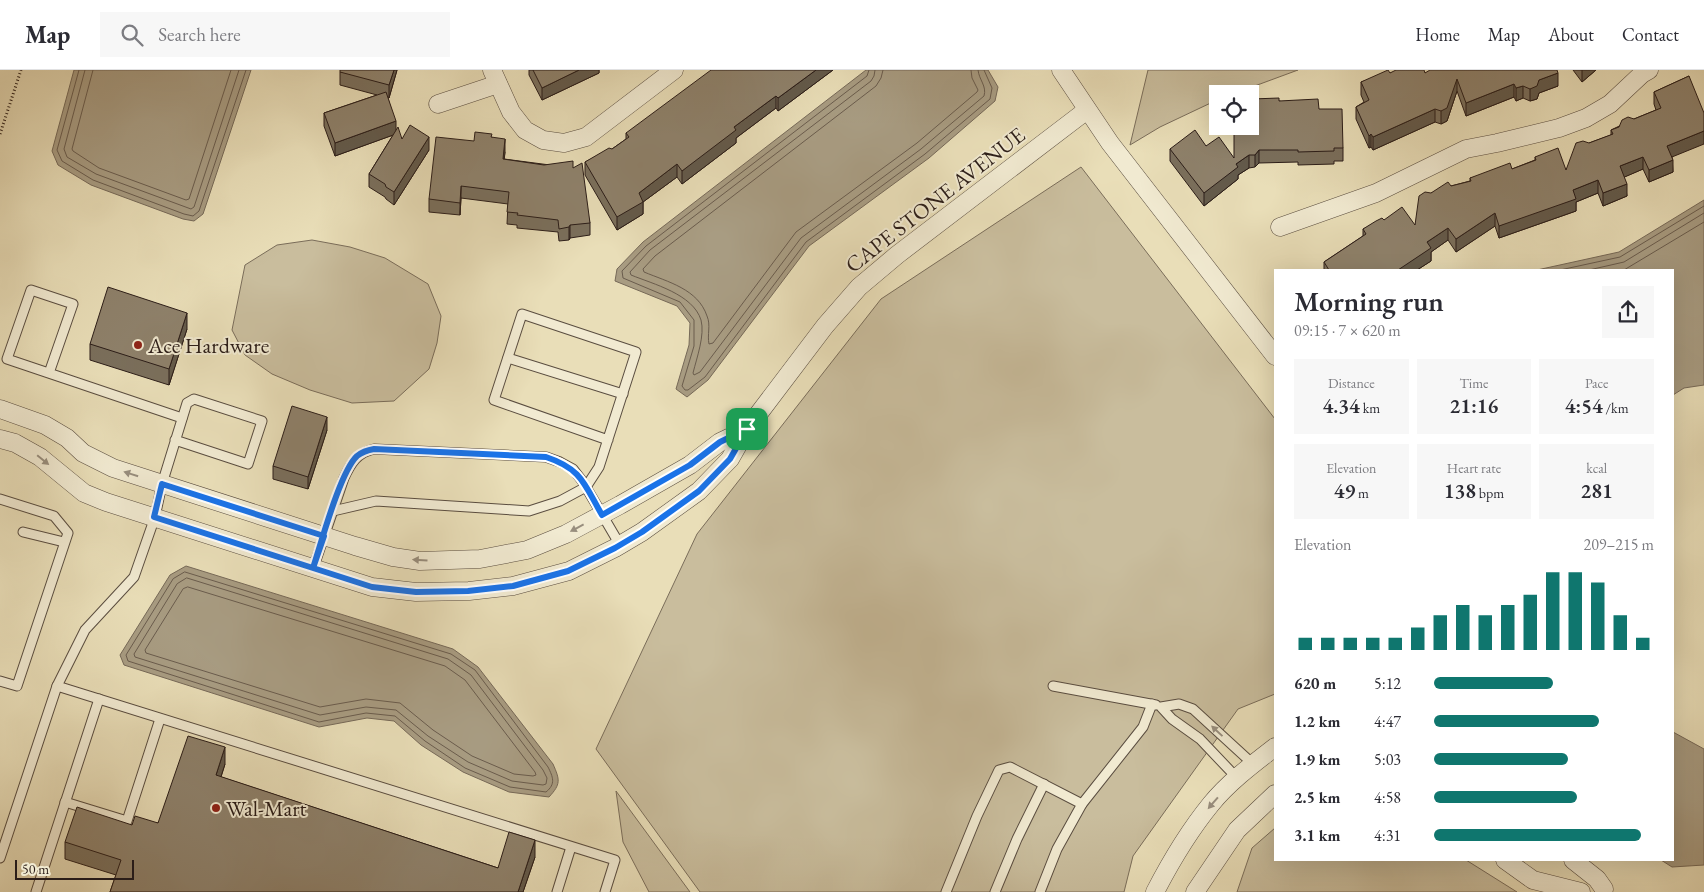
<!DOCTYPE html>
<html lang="en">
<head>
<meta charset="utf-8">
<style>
	:root { --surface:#fff; --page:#f7f7f7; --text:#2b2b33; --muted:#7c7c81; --line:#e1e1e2; --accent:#0f766e }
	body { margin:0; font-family:"EB Garamond",serif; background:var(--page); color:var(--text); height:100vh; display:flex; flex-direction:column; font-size:19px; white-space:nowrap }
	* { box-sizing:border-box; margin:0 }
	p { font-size:16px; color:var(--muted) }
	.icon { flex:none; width:28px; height:28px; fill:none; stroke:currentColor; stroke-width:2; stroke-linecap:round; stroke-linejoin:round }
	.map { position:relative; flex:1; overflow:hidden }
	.sheet { position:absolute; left:1274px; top:199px; width:400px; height:592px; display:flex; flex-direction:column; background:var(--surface); border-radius:0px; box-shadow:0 5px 20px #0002 }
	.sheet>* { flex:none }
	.controls { position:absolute; left:1209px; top:15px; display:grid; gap:10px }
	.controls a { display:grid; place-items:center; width:50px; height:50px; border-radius:0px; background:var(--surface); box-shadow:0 5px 20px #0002; font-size:25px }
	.scale { position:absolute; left:15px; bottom:12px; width:119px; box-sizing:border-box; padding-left:5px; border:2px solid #2b1d18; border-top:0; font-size:14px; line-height:18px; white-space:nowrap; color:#2b1d18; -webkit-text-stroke:4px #f1ead1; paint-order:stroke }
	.pin { position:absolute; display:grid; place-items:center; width:42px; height:42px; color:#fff; margin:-21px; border-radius:10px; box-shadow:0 2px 8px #0006 }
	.round { display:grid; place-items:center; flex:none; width:52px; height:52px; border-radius:0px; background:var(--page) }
	.headline { display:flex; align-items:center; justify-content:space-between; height:85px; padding:0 20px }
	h1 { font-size:28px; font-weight:600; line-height:38px }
	.stats { display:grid; grid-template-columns:repeat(3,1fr); gap:8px; height:85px; padding:5px 20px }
	.stats div { display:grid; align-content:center; border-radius:0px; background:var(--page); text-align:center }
	.stats b { font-size:21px; font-weight:600 }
	.stats small { font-size:14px; font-weight:400 }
	.stats p { font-size:14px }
	.chart { height:140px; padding:10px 20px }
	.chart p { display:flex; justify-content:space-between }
	.chart svg { width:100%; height:90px; margin-top:5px; stroke:var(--accent); stroke-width:6 }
	ul { padding:0 20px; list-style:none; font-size:16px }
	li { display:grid; grid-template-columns:80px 60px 1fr; align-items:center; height:38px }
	li i { height:12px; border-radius:6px; background:var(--accent) }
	header { display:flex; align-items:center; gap:30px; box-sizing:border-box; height:70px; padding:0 25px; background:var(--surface); border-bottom:1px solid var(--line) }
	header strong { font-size:24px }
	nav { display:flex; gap:28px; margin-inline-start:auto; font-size:18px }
	.search { width:350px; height:45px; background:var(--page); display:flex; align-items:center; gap:12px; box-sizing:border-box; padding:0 18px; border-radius:0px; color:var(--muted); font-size:19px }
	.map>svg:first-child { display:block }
	.green { fill:#c9bd9d; stroke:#7a6d5a }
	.water { fill:#a89c82; stroke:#766958 }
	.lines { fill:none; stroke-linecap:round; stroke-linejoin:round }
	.shore { stroke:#6a5c4d; stroke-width:1 }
	.service-casing { stroke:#5a4d40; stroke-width:11 }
	.minor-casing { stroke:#5a4d40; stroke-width:19 }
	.path { stroke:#2b1d18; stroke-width:3; stroke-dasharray:1 2.5; stroke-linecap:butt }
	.service { stroke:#f1ead1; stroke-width:9 }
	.minor { stroke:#f1ead1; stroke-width:18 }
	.wall { fill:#7a6f5c; stroke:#2b1d18 }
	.shaded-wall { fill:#635a4b; stroke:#2b1d18 }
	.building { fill:#8e816b; stroke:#2b1d18 }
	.oneway { fill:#988e7e }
	.route-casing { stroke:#fff; stroke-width:10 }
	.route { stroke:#1a73e8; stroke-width:6 }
	.poi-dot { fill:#8f2418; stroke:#f1ead1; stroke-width:2 }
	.labels { text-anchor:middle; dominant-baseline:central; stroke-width:4; stroke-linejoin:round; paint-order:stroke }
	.street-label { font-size:22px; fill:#2b1d18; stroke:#f1ead1 }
	.poi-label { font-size:22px; fill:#2b1d18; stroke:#f1ead1; text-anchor:start }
</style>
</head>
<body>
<header>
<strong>Map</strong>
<div class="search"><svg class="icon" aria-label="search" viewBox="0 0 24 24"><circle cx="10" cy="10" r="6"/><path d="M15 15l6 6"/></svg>Search here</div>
<nav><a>Home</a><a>Map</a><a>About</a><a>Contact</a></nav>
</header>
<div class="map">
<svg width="1704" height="822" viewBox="0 0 1704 822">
	<rect width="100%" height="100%" fill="#e9deb8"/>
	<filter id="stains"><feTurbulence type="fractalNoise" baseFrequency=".004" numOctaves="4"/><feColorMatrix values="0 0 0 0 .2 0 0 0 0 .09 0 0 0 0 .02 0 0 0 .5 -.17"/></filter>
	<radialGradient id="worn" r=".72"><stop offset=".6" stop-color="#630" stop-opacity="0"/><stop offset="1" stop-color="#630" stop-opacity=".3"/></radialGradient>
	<!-- green -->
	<g class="green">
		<path d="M1148 0H1298L1233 24H1218L1217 30 1160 57 1130 75Z"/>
		<path d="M1081 97 1275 349V624L1238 639 1133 786 1124 822H700L596 679 697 464 881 229Z"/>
		<path d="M312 170 350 177 385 188 428 214 441 246 437 273 429 299 394 331 352 333 310 320 272 304 245 285 232 260 245 195 277 175Z"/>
		<path d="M616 721 690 822H649L623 772Z"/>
		<path d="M1275 758V790H1466L1517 822H1237L1252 778Z"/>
	</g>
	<!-- water -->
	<g class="water">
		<path d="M74 0H251L203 144 194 151 183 149 91 115 58 95 52 81Z"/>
		<path d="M866 0H988L998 17 995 31 929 88 809 176 708 310 687 327 676 319 689 275 690 253 677 236 615 211 617 199 643 172Z"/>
		<path d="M1704 130V315L1684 318 1673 325 1672 200H1537L1619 182Z"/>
		<path d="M186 496 453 579 478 597 553 694C560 710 561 714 549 727L509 722 463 702 421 675 394 651 367 648 319 657 124 595 120 585 170 505Z"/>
		<path d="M1673 662 1704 679V795L1672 797 1661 790H1672Z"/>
	</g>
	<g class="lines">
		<!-- shore -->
		<g class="shore">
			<path d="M79 0 57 80 62 91 93 110 184 144 193 146 199 141 246 0"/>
			<path d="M85 0 64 79 67 87 96 104 191 139 194 137 239 0"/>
			<path d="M93 0 72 79 73 81 99 98 186 130 189 129 231 0"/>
			<path d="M869 0 867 6 646 176 622 201 623 208 680 232 694 250V276L682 316 685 320H688L705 307 806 172 925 84 990 29 992 18 984 0"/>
			<path d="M875 0 874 6 871 11 650 180 630 202 631 205C653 214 693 224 701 250 705 265 697 287 693 303L694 305 700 302 801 168 921 79 984 26C987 16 979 10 978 0"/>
			<path d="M883 0 881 8 876 16 655 186 643 199 644 202C668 212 698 219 707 246 711 255 707 265 709 274L713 273 796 162 917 73 977 22 978 20 972 8 971 0"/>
			<path d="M1560 200 1620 187 1704 136"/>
			<path d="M1589 200 1624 192 1704 143"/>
			<path d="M1624 200 1704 152"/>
			<path d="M185 502 451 584 475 600 548 697C553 707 556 714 546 722L510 717 465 698 425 671 395 646 366 643 319 652 128 591 126 585 173 509Z"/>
			<path d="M187 508 448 589 471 605 543 700 547 708 546 714 543 715 512 711 468 692 428 666 396 640 366 637 320 645 135 587 134 584 177 514Z"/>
			<path d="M188 517 445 596 465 610 535 702 536 705 533 706 514 704 472 686 433 660 400 633 366 629 320 637 146 583 145 580 183 519Z"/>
		</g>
		<!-- service casing -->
		<g class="service-casing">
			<g id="service">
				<path d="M508 288 623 324"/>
				<path d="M49 303 73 234 31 220 7 289 182 348"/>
				<path d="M0 429 54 446 68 463 17 616 0 611"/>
				<path d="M333 441 376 431 529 441 560 431 586 417 599 397 636 282 522 244 494 330 608 370"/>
				<path d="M23 462 64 472"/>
				<path d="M313 499 344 408C351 393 357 383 374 379L546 387 560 392 573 399 583 412 620 475"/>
				<path d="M57 616 85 560 134 507 155 447 162 414 187 333 194 329 262 351 248 394 175 370"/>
				<path d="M1053 616 1156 635"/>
				<path d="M1237 708 1200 669 1172 649 1161 637 1179 634 1193 639 1253 694"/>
				<path d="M65 732 127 751 160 649"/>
				<path d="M0 788 57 616 615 790 605 822"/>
				<path d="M36 822 99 629"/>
				<path d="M557 822 571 777"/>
				<path d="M946 822 977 746 999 700 1010 697 1082 734"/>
				<path d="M995 822 1017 769 1044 714"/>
				<path d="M1040 822 1057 779 1082 734 1143 657 1152 634"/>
			</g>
		</g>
		<!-- minor casing -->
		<g class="minor-casing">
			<g id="minor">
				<path d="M492 0 511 42 525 60 543 70 564 73 586 67 674 0"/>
				<path d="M1061 0 1110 73 1275 286"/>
				<path d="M438 34 498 14"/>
				<path d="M1280 157 1376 123 1466 79 1497 73 1559 58 1586 48 1610 34 1642 4 1649 0"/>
				<path d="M0 339 45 355 67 368 83 383 113 398 355 476 393 487 420 491 480 489 527 480 566 464 620 435 690 395 720 372 747 359"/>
				<path d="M0 369 15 373 40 387 84 423 106 432 372 517 416 522 469 521 513 516 569 501 615 478 642 462 699 421 730 389 747 359 825 256 859 217 897 185 1087 40"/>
				<path d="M1505 790 1533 810 1581 822"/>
				<path d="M1573 790 1597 809 1604 819"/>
				<path d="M1155 822C1171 791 1189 761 1211 734 1229 712 1253 694 1275 677"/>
				<path d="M1195 822 1237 760 1275 724"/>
			</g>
		</g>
		<!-- path -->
		<path class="path" d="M0 64 21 0"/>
		<!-- service -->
		<use href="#service" class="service"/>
		<!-- minor -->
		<use href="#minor" class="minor"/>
	</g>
	<!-- wall -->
	<g class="wall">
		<path d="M397 0 389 28H388L396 60 402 69 429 80 394 135 386 129 385 127 369 117V104L393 65 335 86 324 56V43L377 25 340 15V2Z"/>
		<path d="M529 0H599V3L542 30 529 5Z"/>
		<path d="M833 0 778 41 776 38 736 68V73L682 114 677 107 643 132V144L617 160 585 105V92L612 79 626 69V63Z"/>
		<path d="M1573 0H1596L1582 12Z"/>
		<path d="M1390 3H1425L1558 16 1539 23 1537 29 1530 31 1523 28 1516 31 1514 27 1466 46 1457 21 1447 51 1441 54 1435 52 1373 80 1371 77 1369 78 1356 49V37L1364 32 1361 25V12Z"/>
		<path d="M1689 6 1672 87 1673 102 1649 112 1643 99 1624 107 1627 126 1603 136 1598 123 1576 132V141L1499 168 1495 156 1456 182 1448 170 1431 182V191L1417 200H1324V192L1363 166V159L1384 150 1415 155 1431 123 1451 116 1470 111V108L1512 99 1535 90V87L1566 100 1589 73 1611 65V60L1634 49 1656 40 1654 34V22Z"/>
		<path d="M1252 29 1279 31 1319 39 1343 78V91H1334V94L1298 95V92L1259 93 1255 97 1249 98 1238 105V109L1204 136 1170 91V79L1206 76 1234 88 1253 43Z"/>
		<path d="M492 67 505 82 504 89 573 98 590 153V165L570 168 569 170 559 171 558 162 517 158V155L507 154 508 134 461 128 460 145 429 142V129L474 71Z"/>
		<path d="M187 259 169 315 90 290V274Z"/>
		<path d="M327 360 308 419 273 409V396Z"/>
		<path d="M225 694 221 707 498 798 535 787 523 822H110L116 805 65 789V772L132 755 158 753Z"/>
	</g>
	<!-- shaded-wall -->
	<g class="shaded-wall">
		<path d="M394 0H397L389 28V15Z"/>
		<path d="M579 0H599V3L542 30V18Z"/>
		<path d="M816 0H833L778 41V28Z"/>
		<path d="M1582 0H1596L1582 12Z"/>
		<path d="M1558 3V16L1539 23 1537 29 1530 31V19L1539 10Z"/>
		<path d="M1457 9V21L1447 51 1441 54V41Z"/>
		<path d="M1514 14V27L1466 46V33Z"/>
		<path d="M1523 16V28L1516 31V18Z"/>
		<path d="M776 26V38L736 68V73L682 114V101L734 57Z"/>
		<path d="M1435 39V52L1373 80V67Z"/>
		<path d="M396 51V64L335 86V73Z"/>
		<path d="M1704 61V74L1667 89V76Z"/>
		<path d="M1371 64V77L1369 78V66Z"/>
		<path d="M429 67V80L394 135V122Z"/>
		<path d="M505 69V82L503 102V89Z"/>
		<path d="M1259 80V93L1255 97V85Z"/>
		<path d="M1249 85V98L1238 105V109L1204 136V123L1236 94Z"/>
		<path d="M1643 87V99L1620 109V96Z"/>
		<path d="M1673 90V102L1649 112V100Z"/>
		<path d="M677 94V107L643 132V144L617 160V147L639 123Z"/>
		<path d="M1598 110V123L1576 132V141L1499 168V156L1573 120Z"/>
		<path d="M1627 114V126L1603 136V123Z"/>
		<path d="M461 116V128L460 145V133Z"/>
		<path d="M1495 143V156L1456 182V169Z"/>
		<path d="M570 155V168L569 170V157Z"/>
		<path d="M1448 158V170L1431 182V191L1417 200H1398L1427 172Z"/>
		<path d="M187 243V259L169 315V299Z"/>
		<path d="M327 347V360L308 419V407Z"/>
		<path d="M225 677V694L216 722V705Z"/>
		<path d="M535 770V787L523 822H518Z"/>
	</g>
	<!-- building -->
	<g class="building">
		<path d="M340 0H394L389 15 340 2Z"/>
		<path d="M533 0H579L542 18Z"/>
		<path d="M711 0H816L778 28 776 26 734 57 736 60 682 101 677 94 639 123 643 132 617 147 585 92 609 78 612 79 629 67 626 63Z"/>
		<path d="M1388 0 1390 3 1396 0H1424L1425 3 1430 0H1557L1558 3 1539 10 1537 16 1530 19 1523 16 1516 18 1514 14 1466 33 1457 9 1447 38 1441 41 1435 39 1373 67 1371 64 1369 66 1356 37 1369 30 1361 12Z"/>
		<path d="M1689 6 1704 43V61L1667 76 1673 90 1649 100 1643 87 1620 96 1627 114 1603 123 1598 110 1573 120 1576 129 1499 156 1495 143 1456 169 1448 158 1427 172 1431 178 1398 200H1329L1324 192 1366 164 1363 159 1376 151 1382 148 1384 150 1402 137 1415 155 1419 126 1425 122 1431 123 1448 112 1451 116 1471 111 1470 108 1510 93 1512 99 1536 90 1535 87 1558 78 1566 100 1576 73 1583 71 1589 73 1613 64 1611 60 1619 57 1622 50 1628 47 1634 49 1661 38 1654 22Z"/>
		<path d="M386 22 396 51 335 73 324 43Z"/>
		<path d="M1279 28V31L1318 29 1319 39H1342L1343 78H1334V81L1298 82V80H1259L1255 85H1249L1236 94 1238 97 1204 123 1170 79 1195 60 1206 76 1219 67 1234 88V56H1250V43H1253L1252 29Z"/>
		<path d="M410 55 429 67 394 122 386 117 385 114 369 104 398 57 402 69Z"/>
		<path d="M475 62 492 64 491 67 505 69 503 89 544 95 573 91V98L582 93 590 153 570 155 569 157 559 159 558 150 517 145 518 143 507 142 509 122 461 116 460 133 429 129 436 67 474 71Z"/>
		<path d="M108 217 187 243 169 299 90 274Z"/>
		<path d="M292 336 327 347 308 407 273 396Z"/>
		<path d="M188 666 225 677 216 705 498 798 509 762 535 770 518 822H110L121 790 65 772 77 737 132 755 135 746 158 753Z"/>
	</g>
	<!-- one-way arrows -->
	<defs><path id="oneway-solid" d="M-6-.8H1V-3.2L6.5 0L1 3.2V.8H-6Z" transform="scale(1.25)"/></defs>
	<g class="oneway">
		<use href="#oneway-solid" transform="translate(43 390) rotate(39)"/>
		<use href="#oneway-solid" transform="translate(131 404) rotate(-162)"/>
		<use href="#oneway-solid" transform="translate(577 458) rotate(152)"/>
		<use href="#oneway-solid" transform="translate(420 490) rotate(-177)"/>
		<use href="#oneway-solid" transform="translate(1217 661) rotate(-137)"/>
		<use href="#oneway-solid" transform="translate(1213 733) rotate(131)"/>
	</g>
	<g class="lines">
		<!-- route casing -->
		<g class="route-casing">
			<path id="route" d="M747 359 720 372 690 395 602 445C584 414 582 399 546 387L374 379C368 380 362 382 357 386 340 402 321 474 313 498L154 447 162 414 324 466 313 498 372 517 416 522 468 521 513 516 568 501 615 478 642 462 699 421 730 389 747 359"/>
		</g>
		<!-- route -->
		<use href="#route" class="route"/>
	</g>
	<!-- markers -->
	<g class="poi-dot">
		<circle cx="138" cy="275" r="5"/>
		<circle cx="216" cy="738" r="5"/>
	</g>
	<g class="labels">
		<!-- street labels -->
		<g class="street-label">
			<text transform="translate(935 130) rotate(-38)">CAPE STONE AVENUE</text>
		</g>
		<!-- poi labels -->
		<g class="poi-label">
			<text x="148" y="275">Ace Hardware</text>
			<text x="226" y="738">Wal-Mart</text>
		</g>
	</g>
	<rect width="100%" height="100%" filter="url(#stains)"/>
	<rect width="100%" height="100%" fill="url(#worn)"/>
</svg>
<div class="controls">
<a><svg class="icon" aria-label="locate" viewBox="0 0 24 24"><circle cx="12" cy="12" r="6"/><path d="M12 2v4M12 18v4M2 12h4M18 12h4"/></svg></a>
</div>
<div class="scale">50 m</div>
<div class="pin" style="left:747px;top:359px;background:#1e9e55"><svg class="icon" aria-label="arrive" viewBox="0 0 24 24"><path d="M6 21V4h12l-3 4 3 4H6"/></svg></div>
<section class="sheet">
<div class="headline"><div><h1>Morning run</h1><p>09:15 · 7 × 620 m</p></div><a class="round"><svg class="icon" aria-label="share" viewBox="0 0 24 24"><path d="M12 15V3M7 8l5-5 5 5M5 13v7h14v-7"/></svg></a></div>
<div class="stats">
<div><p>Distance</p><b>4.34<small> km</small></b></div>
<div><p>Time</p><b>21:16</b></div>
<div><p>Pace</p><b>4:54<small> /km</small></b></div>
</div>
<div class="stats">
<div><p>Elevation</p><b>49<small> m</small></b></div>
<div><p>Heart rate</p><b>138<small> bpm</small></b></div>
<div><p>kcal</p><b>281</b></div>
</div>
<div class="chart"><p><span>Elevation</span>209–215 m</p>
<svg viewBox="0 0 160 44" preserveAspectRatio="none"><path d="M5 44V38M15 44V38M25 44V38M35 44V38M45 44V38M55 44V33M65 44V27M75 44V22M85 44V27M95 44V22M105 44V17M115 44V6M125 44V6M135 44V11M145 44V27M155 44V38"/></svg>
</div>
<ul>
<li><b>620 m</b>5:12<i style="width:54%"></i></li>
<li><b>1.2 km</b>4:47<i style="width:75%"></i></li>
<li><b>1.9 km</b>5:03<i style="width:61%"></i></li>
<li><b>2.5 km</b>4:58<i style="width:65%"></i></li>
<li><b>3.1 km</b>4:31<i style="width:94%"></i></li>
</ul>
</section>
</div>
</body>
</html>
